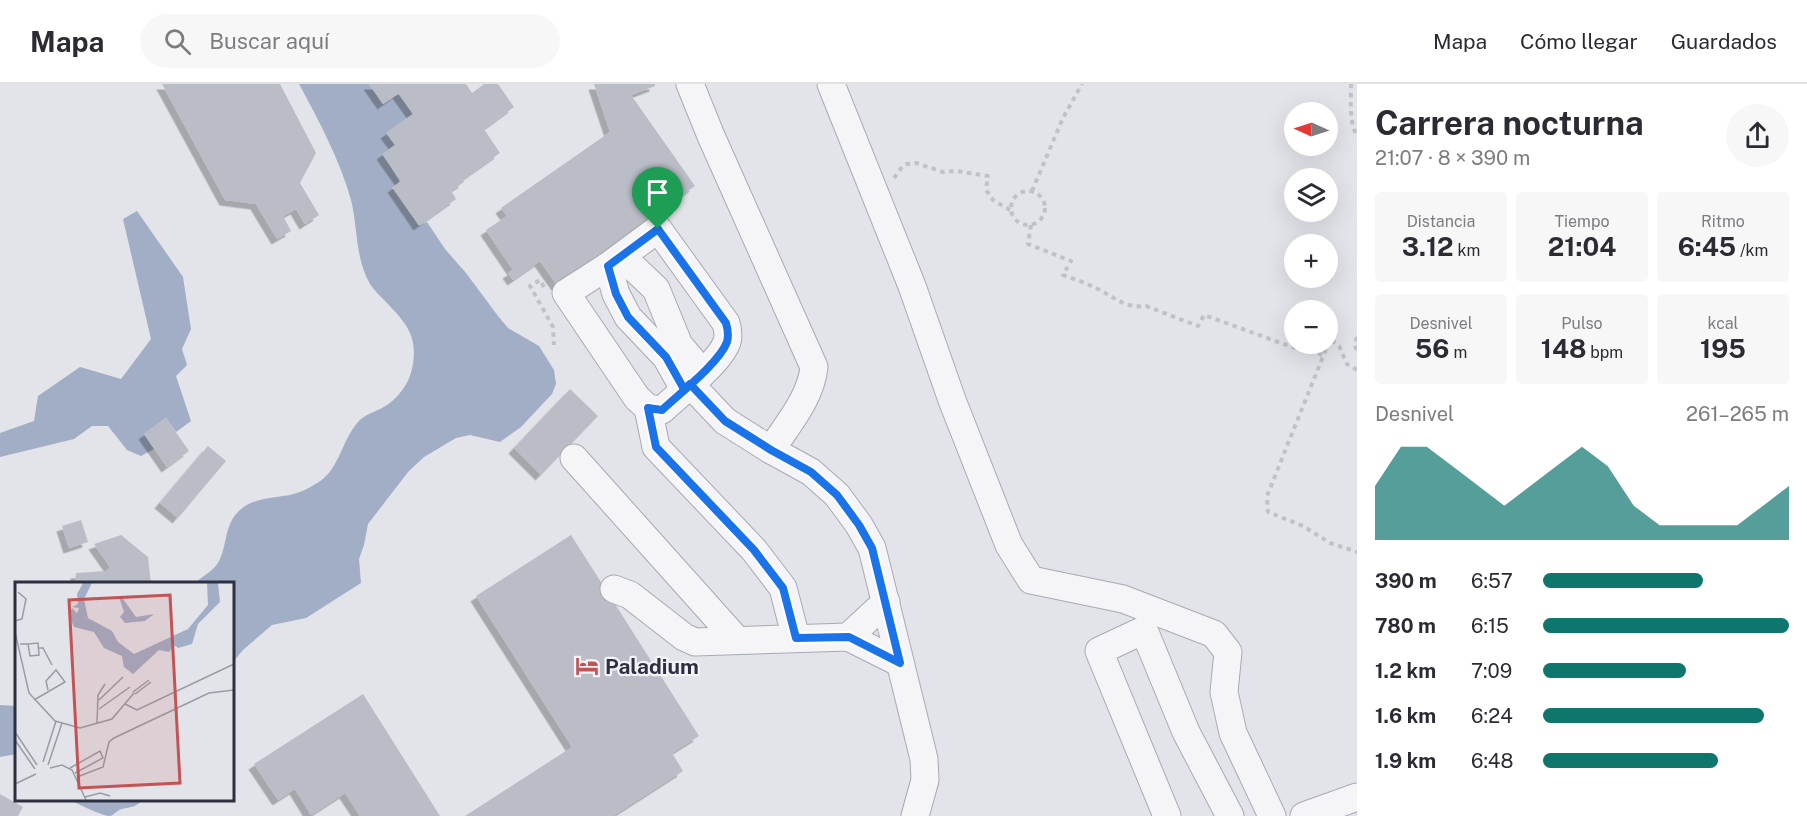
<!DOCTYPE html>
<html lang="es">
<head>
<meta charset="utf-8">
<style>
	:root { --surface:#fff; --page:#f7f7f7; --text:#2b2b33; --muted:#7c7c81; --line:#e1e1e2; --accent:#0f766e }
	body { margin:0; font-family:"Public Sans",sans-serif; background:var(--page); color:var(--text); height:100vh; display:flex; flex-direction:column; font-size:22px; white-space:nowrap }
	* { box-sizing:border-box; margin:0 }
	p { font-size:20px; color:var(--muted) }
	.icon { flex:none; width:33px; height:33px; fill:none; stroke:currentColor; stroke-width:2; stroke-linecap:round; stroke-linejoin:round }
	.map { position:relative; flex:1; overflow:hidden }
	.panel { display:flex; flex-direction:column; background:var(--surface); width:450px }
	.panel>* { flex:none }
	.needle { width:39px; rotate:273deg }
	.controls { position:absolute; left:1284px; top:18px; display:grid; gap:12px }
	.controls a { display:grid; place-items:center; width:54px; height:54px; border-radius:50%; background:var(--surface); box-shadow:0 6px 24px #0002; font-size:30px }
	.pin { position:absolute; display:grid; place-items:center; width:51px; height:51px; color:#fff; margin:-62px -26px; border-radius:50% 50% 50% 0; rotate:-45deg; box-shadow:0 0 6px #0007 }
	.pin .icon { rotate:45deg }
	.round { display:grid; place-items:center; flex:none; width:63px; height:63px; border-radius:32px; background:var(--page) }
	.summary { display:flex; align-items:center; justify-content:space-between; height:102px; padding:0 18px }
	h1 { font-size:33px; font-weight:700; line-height:45px }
	.metrics { display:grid; grid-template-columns:repeat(3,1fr); gap:9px; height:102px; padding:6px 18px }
	.metrics div { display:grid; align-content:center; border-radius:6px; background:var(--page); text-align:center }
	.metrics b { font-size:26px; font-weight:700 }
	.metrics small { font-size:16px; font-weight:400 }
	.metrics p { font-size:16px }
	.chart { height:168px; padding:12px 18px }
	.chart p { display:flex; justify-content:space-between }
	.chart svg { width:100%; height:108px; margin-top:6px; fill:var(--accent); opacity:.7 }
	ul { padding:0 18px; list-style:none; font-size:20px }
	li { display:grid; grid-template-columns:96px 72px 1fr; align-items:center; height:45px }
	li i { height:15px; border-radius:8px; background:var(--accent) }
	header { display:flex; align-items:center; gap:36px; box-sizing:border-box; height:84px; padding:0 30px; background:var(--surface); border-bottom:2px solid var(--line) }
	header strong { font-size:28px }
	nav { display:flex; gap:33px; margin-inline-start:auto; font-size:21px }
	.search { width:420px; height:54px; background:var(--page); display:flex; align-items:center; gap:15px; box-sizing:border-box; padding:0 21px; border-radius:33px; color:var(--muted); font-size:22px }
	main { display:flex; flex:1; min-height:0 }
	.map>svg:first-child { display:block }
	.water { fill:#a1aec6 }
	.building { fill:#babdc6; filter:url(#shadow) }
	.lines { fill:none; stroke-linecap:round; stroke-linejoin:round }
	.minor-casing { stroke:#a8aab3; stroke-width:29 }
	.path { stroke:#c1c2c8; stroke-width:4; stroke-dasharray:4.5 4.5; stroke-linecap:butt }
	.minor { stroke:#f5f5f8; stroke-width:27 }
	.route-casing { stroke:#fff; stroke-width:12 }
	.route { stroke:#1a73e8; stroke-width:8 }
	.labels { text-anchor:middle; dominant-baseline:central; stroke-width:4.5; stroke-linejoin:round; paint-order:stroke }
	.poi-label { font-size:21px; font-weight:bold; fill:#2c3040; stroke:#f2f3f7; text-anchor:start }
	.inset-road { fill:none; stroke:#999ca5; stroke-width:1.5 }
	.view { fill:#c25456; fill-opacity:0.15; stroke:#c25456; stroke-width:3 }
	.inset-edge { fill:none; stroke:#2c3040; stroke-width:3 }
</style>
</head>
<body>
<header>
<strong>Mapa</strong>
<div class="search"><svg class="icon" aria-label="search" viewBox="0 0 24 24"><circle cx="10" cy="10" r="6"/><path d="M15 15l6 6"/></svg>Buscar aquí</div>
<nav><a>Mapa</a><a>Cómo llegar</a><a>Guardados</a></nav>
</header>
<main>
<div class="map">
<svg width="1357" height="732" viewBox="0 0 1357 732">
	<defs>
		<filter id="shadow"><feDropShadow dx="-5.5" dy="5.5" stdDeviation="0" flood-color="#0004"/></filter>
	</defs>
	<rect width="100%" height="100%" fill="#e2e4e9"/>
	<!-- water -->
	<g class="water">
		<path d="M299 0H369L383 20 399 10 413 30 387 49 396 62 383 70 400 98 392 104 419 142 427 138 445 165 466 189 498 232 508 244 539 262 554 286 556 300 552 310 521 343 500 358 470 351 456 354 424 373 408 388 368 440 364 461 359 475 361 499 306 534 272 541 243 566 233 578 232 500H194C202 492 211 489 218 479 227 464 224 443 237 429 254 410 279 416 300 408 308 405 318 399 324 394 341 379 343 353 360 336 368 329 378 327 387 321 399 313 409 299 412 285 419 252 406 239 385 217 380 212 374 206 370 200 355 174 358 144 351 116 340 76 319 37 299 0Z"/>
		<path d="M137 127 183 193 191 245 182 265 187 281 176 292 191 337 176 348 166 334 144 350 154 365 141 372 127 366 108 342H92L74 355 0 373V349L34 337 38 312 80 283 121 295 151 255 123 135Z"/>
		<path d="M0 621 16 622V670L0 673Z"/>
		<path d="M70 716H143C136 723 131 723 122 725 117 726 114 731 110 732 101 732 79 720 70 716Z"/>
	</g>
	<!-- building -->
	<g class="building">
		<path d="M162 0H280L316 69 300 99 319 131 305 140 296 125 283 132 291 147 277 155 256 120 225 116Z"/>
		<path d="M369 0H466L472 9 484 0H498L514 23 484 45 500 69 463 95 464 98 451 107 456 115 419 141 393 103 401 97 382 70 395 61 386 49 413 30 398 9 383 20Z"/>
		<path d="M594 0H655V2L631 11 695 102 666 122 662 116 647 127 652 134 557 201 540 177 513 196 508 189 513 186 486 146 507 132 501 124 610 48Z"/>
		<path d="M570 305 598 332 541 391 514 364Z"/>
		<path d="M166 334 189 367 167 383 144 350Z"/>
		<path d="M208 362 226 377 178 434 160 419Z"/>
		<path d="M81 436 88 458 69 464 62 442Z"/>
		<path d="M121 451 148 473 151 500H75L76 489 106 487 110 483 94 460Z"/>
		<path d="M571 451 699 652 672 669 683 687 613 732H465L572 663 476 512Z"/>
		<path d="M363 610 440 732H360L345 709 311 731 295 705 278 716 254 680Z"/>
		<path d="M0 710 23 723 18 732H0Z"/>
	</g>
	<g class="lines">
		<!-- minor casing -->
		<g class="minor-casing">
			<g id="minor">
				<path d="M690 0 711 52 814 283C811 314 787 341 771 366"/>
				<path d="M831 0 912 202 952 316 1009 461 1031 496 1123 515 1214 550 1228 568 1224 608 1233 649 1272 732"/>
				<path d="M658 145 726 239C728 246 729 251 727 258 719 279 679 310 662 326L648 324 637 314 566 209 608 182Z"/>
				<path d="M620 174 635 185 656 205 679 261 702 288"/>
				<path d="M608 182 616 210 628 233 666 273 684 305"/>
				<path d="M690 300 725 337 771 366 811 388 837 411 859 441 872 464 924 675 925 696 915 732"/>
				<path d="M648 324 656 363 754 466 783 504 796 554"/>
				<path d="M574 374 737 556"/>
				<path d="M614 505 630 511 684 553 695 558 848 553 900 579"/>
				<path d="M848 553 886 518"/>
				<path d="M1167 732 1099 567 1144 546 1186 648 1230 732"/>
				<path d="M1304 732 1357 713"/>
			</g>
		</g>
		<!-- path -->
		<g class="path">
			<path d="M1351 0C1351 16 1349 38 1357 52"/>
			<path d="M894 94 902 83 907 80 916 79 943 88 956 87 988 92 986 106 993 116 1010 126"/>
			<circle cx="1028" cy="124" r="17"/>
			<path d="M1032 107 1063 34 1082 0"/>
			<path d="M1031 141 1028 160 1071 177 1063 191C1074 195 1086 199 1096 204 1113 212 1125 225 1146 222L1198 242 1204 231 1289 262 1323 271"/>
			<path d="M544 203 540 196 530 202 553 243 554 261"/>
			<path d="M1357 253 1355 261 1357 269"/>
			<path d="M1357 286 1347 280 1339 262 1330 255 1267 412 1268 428 1303 442 1330 459 1357 468"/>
		</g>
		<!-- minor -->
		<use href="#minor" class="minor"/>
	</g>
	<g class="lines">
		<!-- route casing -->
		<g class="route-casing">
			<path id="route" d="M658 145 726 239C728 246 729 251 727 258 719 279 679 310 662 326L648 324 656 363 754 466 783 504 796 554 849 553 900 579 872 464 859 441 837 411 811 388 771 366 725 337 690 300 684 305 666 273 628 233 616 210 608 182 658 145"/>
		</g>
		<!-- route -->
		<use href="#route" class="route"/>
	</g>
	<!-- icons -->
	<defs>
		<g id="hotel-bare" transform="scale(1.8)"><path d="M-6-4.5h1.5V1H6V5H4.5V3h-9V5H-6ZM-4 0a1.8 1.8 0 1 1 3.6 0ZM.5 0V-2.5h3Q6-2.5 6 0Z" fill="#c25456" stroke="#f2f3f7" stroke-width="2.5" paint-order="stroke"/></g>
	</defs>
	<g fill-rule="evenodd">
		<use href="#hotel-bare" x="587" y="582"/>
	</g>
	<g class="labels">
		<!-- poi labels -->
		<g class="poi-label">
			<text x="605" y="582">Paladium</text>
		</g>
	</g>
	<!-- overview -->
	<g transform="translate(15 498)">
		<rect width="219" height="219" fill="#e2e4e9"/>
		<path d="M77 1 69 17 73 36 97 49 103 60 119 72 173 47 193 23 192 1H203L205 20 183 42 177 62 163 66 159 63 154 70 144 68 118 92 109 85 107 74 89 66 79 50 59 45 54 33 57 26 62 31 64 26 57 25 63 22 62 12 68 1ZM106 14 121 35 139 32 130 39 110 41 105 35 109 30 104 15Z" fill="#a1aec6"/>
		<path class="inset-road" d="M0 39 7 37 11 17 3 10M0 50 14 111 40 139 65 146 97 137 119 111M5 62H13L23 61 24 73 15 74 13 62M23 66H28L37 83M118 110 134 98M120 112 136 100M19 118 50 100 41 88 31 99 33 108M84 118 108 95M110 122 122 128 219 82M84 127 115 105M82 141 83 113 90 102M0 150 22 183M0 158 20 187M28 180 41 139M33 183 47 141M35 186 47 183 57 188 71 218M55 186 85 169 88 176 60 191M62 195 88 185 94 160 99 156 194 111 219 108M0 202 21 192M70 215 85 211 95 214"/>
		<path class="view" d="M155 13 165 201 64 206 54 18Z"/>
		<rect width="219" height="219" class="inset-edge"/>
	</g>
</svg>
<div class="controls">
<a><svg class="needle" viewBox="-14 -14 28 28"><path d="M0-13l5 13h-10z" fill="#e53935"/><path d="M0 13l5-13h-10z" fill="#7c7c81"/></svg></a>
<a><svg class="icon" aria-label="layers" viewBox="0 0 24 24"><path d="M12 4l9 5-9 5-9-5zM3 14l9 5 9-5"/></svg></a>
<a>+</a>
<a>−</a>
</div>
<div class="pin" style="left:658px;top:145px;background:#1e9e55"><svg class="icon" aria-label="arrive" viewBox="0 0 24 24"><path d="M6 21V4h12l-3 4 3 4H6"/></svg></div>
</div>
<section class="panel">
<div class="summary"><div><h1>Carrera nocturna</h1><p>21:07 · 8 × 390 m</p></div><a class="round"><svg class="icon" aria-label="share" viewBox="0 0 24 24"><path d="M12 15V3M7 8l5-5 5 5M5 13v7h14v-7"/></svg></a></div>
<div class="metrics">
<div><p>Distancia</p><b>3.12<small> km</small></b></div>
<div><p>Tiempo</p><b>21:04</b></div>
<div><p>Ritmo</p><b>6:45<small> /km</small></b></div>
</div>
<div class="metrics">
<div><p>Desnivel</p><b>56<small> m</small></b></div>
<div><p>Pulso</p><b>148<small> bpm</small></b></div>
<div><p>kcal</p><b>195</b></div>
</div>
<div class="chart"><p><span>Desnivel</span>261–265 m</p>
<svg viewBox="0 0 160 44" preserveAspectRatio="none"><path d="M0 44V22L10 6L20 6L30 14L40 22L50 30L60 22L70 14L80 6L90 14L100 30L110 38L120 38L130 38L140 38L150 30L160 22V44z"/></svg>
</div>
<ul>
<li><b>390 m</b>6:57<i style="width:65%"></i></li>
<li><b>780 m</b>6:15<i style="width:100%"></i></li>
<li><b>1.2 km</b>7:09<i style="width:58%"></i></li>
<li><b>1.6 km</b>6:24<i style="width:90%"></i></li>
<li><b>1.9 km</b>6:48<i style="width:71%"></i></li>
</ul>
</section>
</main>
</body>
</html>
